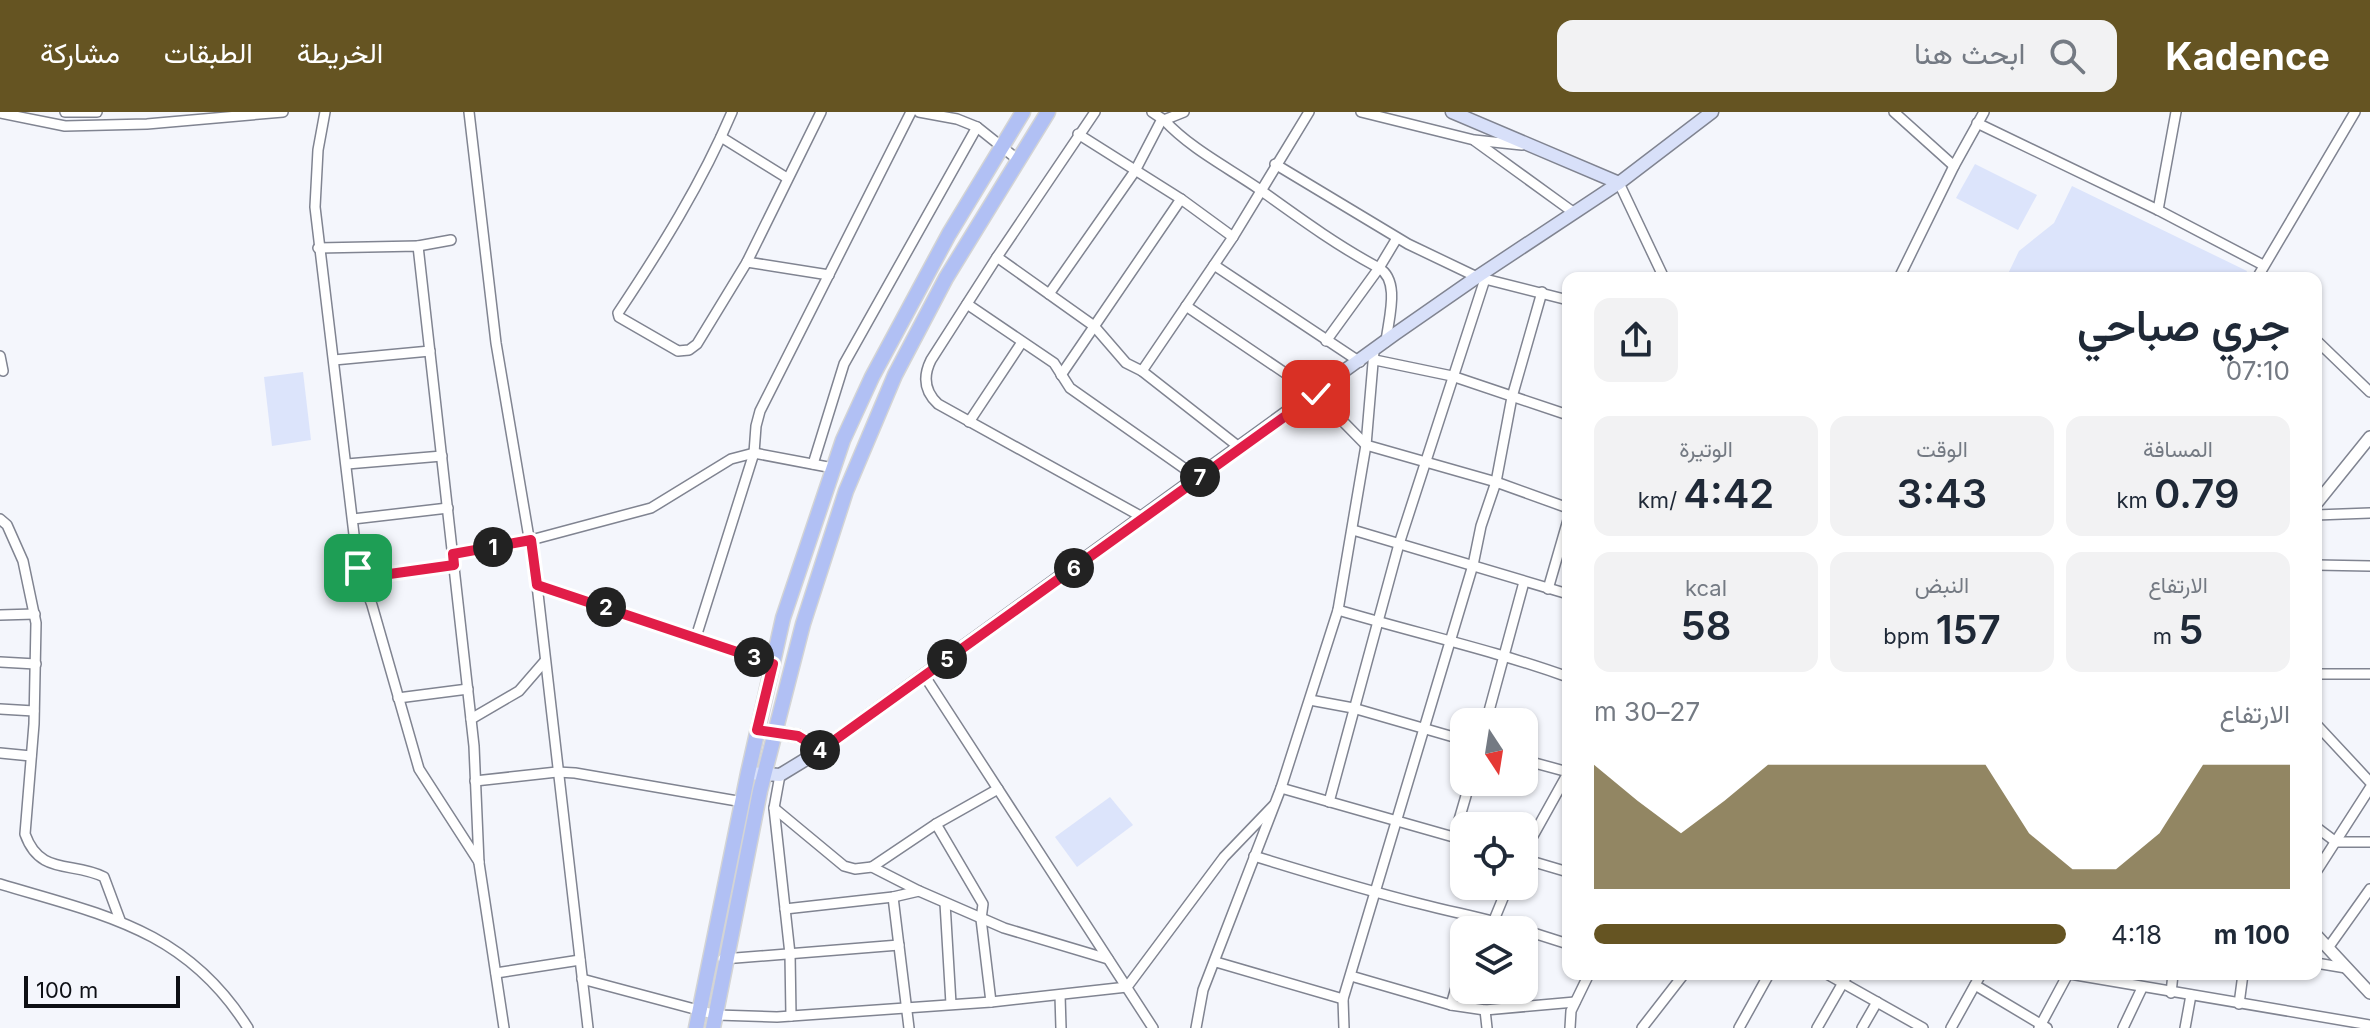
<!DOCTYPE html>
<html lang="ar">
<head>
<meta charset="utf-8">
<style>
	:root { --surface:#fff; --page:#f2f2f3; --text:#1f2937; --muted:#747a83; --accent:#655422 }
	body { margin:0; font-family:Inter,Vazirmatn,sans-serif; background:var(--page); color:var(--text); direction:rtl; height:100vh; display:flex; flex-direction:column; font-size:30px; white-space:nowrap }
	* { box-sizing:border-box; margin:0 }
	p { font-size:26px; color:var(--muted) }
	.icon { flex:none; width:44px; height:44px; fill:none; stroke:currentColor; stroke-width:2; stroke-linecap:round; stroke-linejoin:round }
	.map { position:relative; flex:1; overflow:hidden; direction:ltr }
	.sheet { position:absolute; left:1562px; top:160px; width:760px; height:708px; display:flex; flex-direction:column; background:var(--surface); border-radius:16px; box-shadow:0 2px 6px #0004; direction:rtl }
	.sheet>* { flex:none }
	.needle { width:52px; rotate:168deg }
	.fabs { position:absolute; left:1450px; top:596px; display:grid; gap:16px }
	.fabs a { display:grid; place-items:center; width:88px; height:88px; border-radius:16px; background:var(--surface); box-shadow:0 2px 6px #0004; font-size:40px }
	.scale { position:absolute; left:24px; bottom:20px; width:156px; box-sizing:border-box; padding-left:8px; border:4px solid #0d0f14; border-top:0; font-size:22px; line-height:28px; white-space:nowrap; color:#0d0f14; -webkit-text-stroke:6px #f4f6fc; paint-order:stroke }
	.pin { position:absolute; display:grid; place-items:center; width:68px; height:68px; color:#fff; margin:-34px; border-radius:16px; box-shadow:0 4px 12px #0006 }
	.km { position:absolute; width:40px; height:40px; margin:-20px; border-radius:50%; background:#222; color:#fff; font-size:22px; line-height:40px; text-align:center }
	.round { display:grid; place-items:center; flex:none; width:84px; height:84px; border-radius:16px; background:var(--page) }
	.overview { display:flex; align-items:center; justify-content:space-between; height:136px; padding:0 32px }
	h1 { font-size:44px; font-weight:600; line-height:60px }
	.figures { display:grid; grid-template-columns:repeat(3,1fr); gap:12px; height:136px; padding:8px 32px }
	.figures div { display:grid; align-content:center; border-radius:16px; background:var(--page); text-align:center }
	.figures b { font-size:40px; font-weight:600 }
	.figures small { font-size:22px; font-weight:400 }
	.figures p { font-size:22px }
	.chart { height:224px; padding:16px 32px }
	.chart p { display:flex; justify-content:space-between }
	.chart svg { width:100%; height:144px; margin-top:8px; fill:var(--accent); opacity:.7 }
	ul { padding:0 32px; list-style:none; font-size:26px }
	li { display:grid; grid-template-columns:128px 96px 1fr; align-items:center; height:60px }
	li i { height:20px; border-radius:10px; background:var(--accent) }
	header { display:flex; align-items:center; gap:48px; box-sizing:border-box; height:112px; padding:0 40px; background:var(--accent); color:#fff }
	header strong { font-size:38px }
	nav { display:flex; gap:44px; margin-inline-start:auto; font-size:28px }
	.search { width:560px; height:72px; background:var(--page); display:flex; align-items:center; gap:20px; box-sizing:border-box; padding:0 28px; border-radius:16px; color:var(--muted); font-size:30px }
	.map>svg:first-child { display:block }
	.green { fill:#dce4fb }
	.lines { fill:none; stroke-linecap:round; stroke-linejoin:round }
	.minor-casing { stroke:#808491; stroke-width:12 }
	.tertiary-casing { stroke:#808491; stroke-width:14 }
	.secondary-casing { stroke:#808491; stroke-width:15 }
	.primary-casing { stroke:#d3d4d5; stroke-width:17 }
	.minor { stroke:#fff; stroke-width:9 }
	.tertiary { stroke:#fff; stroke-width:11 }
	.secondary { stroke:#d8e0f9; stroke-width:12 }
	.primary { stroke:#b1c0f4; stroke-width:14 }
	.route-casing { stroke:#fff; stroke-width:16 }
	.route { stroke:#e11d48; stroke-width:10 }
</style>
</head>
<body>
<header>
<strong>Kadence</strong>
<div class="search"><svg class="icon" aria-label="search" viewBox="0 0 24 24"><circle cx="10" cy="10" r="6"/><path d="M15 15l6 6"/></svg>ابحث هنا</div>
<nav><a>الخريطة</a><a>الطبقات</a><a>مشاركة</a></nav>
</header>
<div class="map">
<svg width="2370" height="916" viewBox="0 0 2370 916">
	<rect width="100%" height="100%" fill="#f4f6fc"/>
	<!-- green -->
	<g class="green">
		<path d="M1975 52 2037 83 2018 118 1956 86Z"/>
		<path d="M2072 74 2247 159 2244 166H2006L2019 139 2054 111Z"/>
		<path d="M303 260 311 328 272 334 264 265Z"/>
		<path d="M1110 685 1133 713 1077 755 1055 725Z"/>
	</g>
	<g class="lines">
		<!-- minor casing -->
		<g class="minor-casing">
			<g id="minor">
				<path d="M65 0H97"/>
				<path d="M325 0 318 38 315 95 358 456 372 493 419 657 479 750"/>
				<path d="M469 0 496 231 537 473 588 916"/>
				<path d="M732 0C702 71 660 138 618 201L619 205 678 239 689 238 697 232 747 150 821 0"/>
				<path d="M919 0 957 7 977 15 1017 47"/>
				<path d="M1095 0 997 145 931 248C923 264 924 279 938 292L1144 406"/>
				<path d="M1152 0 1164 8 1184 0"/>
				<path d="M1361 0 1474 28 1522 33"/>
				<path d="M1894 0 1954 54"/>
				<path d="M0 1 65 14 147 12 283 0"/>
				<path d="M1164 8C1191 37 1227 55 1259 77 1298 105 1336 133 1379 156L1397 126"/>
				<path d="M1977 11 2158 98 2263 153"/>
				<path d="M1078 22 1181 87 1233 125"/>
				<path d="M721 25 787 66"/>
				<path d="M1475 29 1573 100"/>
				<path d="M1275 52 1408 132 1477 165 1568 188"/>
				<path d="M1619 71 1664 166"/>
				<path d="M2158 98 2176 0"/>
				<path d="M418 134 451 128"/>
				<path d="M318 136 418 134 474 634 479 751 504 916"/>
				<path d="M997 145 1094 214 1126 251 1142 259 1239 335"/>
				<path d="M747 150 829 163"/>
				<path d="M1214 153 1360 250"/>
				<path d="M1899 166 1954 54 1984 0"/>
				<path d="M2257 166 2355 0"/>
				<path d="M1049 182 1135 59 1162 7"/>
				<path d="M967 192 1054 251 1070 276 1198 366"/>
				<path d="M1186 194 1316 282 1366 333 1496 370 1568 396"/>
				<path d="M2316 228 2370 280"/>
				<path d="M1326 229 1379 156C1401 169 1388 208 1386 230"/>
				<path d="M0 244 3 259"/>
				<path d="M334 248 430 239"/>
				<path d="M1375 248 1452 264 1568 303"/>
				<path d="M1142 259 1233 125 1309 0"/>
				<path d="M1061 263 1181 87"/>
				<path d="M969 310 1022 230"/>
				<path d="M347 352 442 344"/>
				<path d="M813 352 844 252 977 15"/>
				<path d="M2316 403 2370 401"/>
				<path d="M0 407 7 413 23 449 36 511 34 612 25 722C40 764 72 749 104 765L120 808"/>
				<path d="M353 407 448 396"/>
				<path d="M1353 418 1568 482"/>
				<path d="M453 442 531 428 651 396 731 347 754 341 833 356"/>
				<path d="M2316 453 2370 454"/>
				<path d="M361 466 454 453"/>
				<path d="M537 473 773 552"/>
				<path d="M1548 477 1568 408"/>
				<path d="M1338 498C1415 521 1493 538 1568 565"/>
				<path d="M0 503 35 502"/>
				<path d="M696 525 754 341 756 314 760 299 911 0"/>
				<path d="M0 550 36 552"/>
				<path d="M2316 562H2370"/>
				<path d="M924 563 1153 916"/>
				<path d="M398 586 468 577"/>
				<path d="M1310 588 1353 596 1464 628"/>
				<path d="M0 597 34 599"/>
				<path d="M471 607 519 579 545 549"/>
				<path d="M1486 610 1524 470"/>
				<path d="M2316 612 2370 670"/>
				<path d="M0 641 31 644"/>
				<path d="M1524 648 1568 660"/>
				<path d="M780 663 774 696 790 842 791 904"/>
				<path d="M475 669 557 660 575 661 743 690"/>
				<path d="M1281 676 1464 728"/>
				<path d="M1329 690 1399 432 1485 167"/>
				<path d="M774 696 844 754 855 757 872 755 919 779 1004 816 1108 847"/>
				<path d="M936 712 983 792 981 807 991 890"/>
				<path d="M2316 715 2336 730H2370"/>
				<path d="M1454 725 1470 670"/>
				<path d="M1524 740 1568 661"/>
				<path d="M1254 744C1309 761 1365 778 1421 792 1455 801 1490 807 1523 818"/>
				<path d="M1524 747 1568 760"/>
				<path d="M872 755 936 712 998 677"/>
				<path d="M2316 760 2370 676"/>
				<path d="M0 772C103 803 186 817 248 916"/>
				<path d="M893 785 909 916"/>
				<path d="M945 791 951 892"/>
				<path d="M785 797 893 785 919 779"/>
				<path d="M1494 808 1508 774"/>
				<path d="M1524 818 1568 832"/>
				<path d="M2328 836 2370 777"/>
				<path d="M723 847 899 833"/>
				<path d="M1216 850 1343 887"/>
				<path d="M2316 851 2346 856"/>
				<path d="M496 861 580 848"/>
				<path d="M1827 862 1923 916"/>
				<path d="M2070 862 2370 913"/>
				<path d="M1351 864 1451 893 1485 898 1575 890"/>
				<path d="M582 867 717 903 777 905 991 890 1127 875 1224 745 1273 694"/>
				<path d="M1975 873 2047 916"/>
				<path d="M2171 881 2173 862"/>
				<path d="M1060 883 1061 916"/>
				<path d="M2239 892 2243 862"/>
				<path d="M1451 893 1464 848"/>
				<path d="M1485 898 1487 916"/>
				<path d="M1196 916 1203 878 1281 676 1338 498 1366 333 1374 239"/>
				<path d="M1344 916 1343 887 1473 453 1481 414 1496 370 1512 285 1542 180"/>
				<path d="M1570 916 1571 899 1589 862"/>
				<path d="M1642 916 1684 862"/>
				<path d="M1739 916 1769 862"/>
				<path d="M1817 916 1848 862"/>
				<path d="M1862 916 1877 890"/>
				<path d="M1951 916 1981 862"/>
				<path d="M2039 916 2068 862"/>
				<path d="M2123 916 2142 876"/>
				<path d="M2185 916 2191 883"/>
			</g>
		</g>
		<!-- tertiary casing -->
		<g class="tertiary-casing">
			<g id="tertiary">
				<path d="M2316 392 2370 325"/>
				<path d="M2316 823 2370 881"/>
			</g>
		</g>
		<!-- secondary casing -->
		<g class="secondary-casing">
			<g id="secondary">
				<path d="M1452 0 1619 71"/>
				<path d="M757 618 798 624 821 638"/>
				<path d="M748 661 780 663 821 638 1395 222 1477 165 1619 71 1712 0"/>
			</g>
		</g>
		<!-- primary casing -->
		<g class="primary-casing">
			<g id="primary">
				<path d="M696 916 748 661 783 506 843 328 872 265 949 122 1023 0"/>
				<path d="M713 916 760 679 803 512 846 379 895 263 946 166 1048 0"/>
			</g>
		</g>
		<!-- minor -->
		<use href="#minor" class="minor"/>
		<!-- tertiary -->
		<use href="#tertiary" class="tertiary"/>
		<!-- secondary -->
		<use href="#secondary" class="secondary"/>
		<!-- primary -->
		<use href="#primary" class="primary"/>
	</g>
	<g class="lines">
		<!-- route casing -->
		<g class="route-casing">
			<path id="route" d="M358 456 361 466 454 453 453 442 531 428 537 473 773 552 757 618 798 624 821 638 1316 282"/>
		</g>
		<!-- route -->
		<use href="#route" class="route"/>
	</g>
</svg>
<div class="fabs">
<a><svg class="needle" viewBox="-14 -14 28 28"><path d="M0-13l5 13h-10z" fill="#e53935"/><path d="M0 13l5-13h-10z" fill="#747a83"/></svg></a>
<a><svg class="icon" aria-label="locate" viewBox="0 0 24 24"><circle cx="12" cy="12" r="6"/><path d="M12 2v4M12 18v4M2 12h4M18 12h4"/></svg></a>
<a><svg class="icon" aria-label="layers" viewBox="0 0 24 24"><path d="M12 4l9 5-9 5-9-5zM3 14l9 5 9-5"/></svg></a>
</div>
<div class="scale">100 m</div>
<div class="pin" style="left:358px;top:456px;background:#1e9e55"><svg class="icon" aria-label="arrive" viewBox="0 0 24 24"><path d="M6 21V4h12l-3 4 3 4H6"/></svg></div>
<div class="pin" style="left:1316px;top:282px;background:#d93025"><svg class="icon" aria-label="check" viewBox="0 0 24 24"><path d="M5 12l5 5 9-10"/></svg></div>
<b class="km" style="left:493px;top:435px">1</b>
<b class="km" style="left:606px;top:495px">2</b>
<b class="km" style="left:754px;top:545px">3</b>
<b class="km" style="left:820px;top:638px">4</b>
<b class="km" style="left:947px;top:547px">5</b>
<b class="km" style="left:1074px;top:456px">6</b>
<b class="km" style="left:1200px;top:365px">7</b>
<section class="sheet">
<div class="overview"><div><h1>جري صباحي</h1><p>07:10</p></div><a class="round"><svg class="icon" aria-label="share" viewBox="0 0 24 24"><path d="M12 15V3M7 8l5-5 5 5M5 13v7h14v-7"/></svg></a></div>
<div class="figures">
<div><p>المسافة</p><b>0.79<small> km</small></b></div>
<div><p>الوقت</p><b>3:43</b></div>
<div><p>الوتيرة</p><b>4:42<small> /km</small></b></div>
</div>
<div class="figures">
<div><p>الارتفاع</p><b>5<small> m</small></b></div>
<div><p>النبض</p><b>157<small> bpm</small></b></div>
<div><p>kcal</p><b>58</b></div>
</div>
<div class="chart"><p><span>الارتفاع</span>27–30 m</p>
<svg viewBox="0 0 160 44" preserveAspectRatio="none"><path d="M0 44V6L10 17L20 27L30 17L40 6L50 6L60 6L70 6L80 6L90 6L100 27L110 38L120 38L130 27L140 6L150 6L160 6V44z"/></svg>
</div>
<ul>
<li><b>100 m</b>4:18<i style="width:100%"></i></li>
</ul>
</section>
</div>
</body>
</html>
